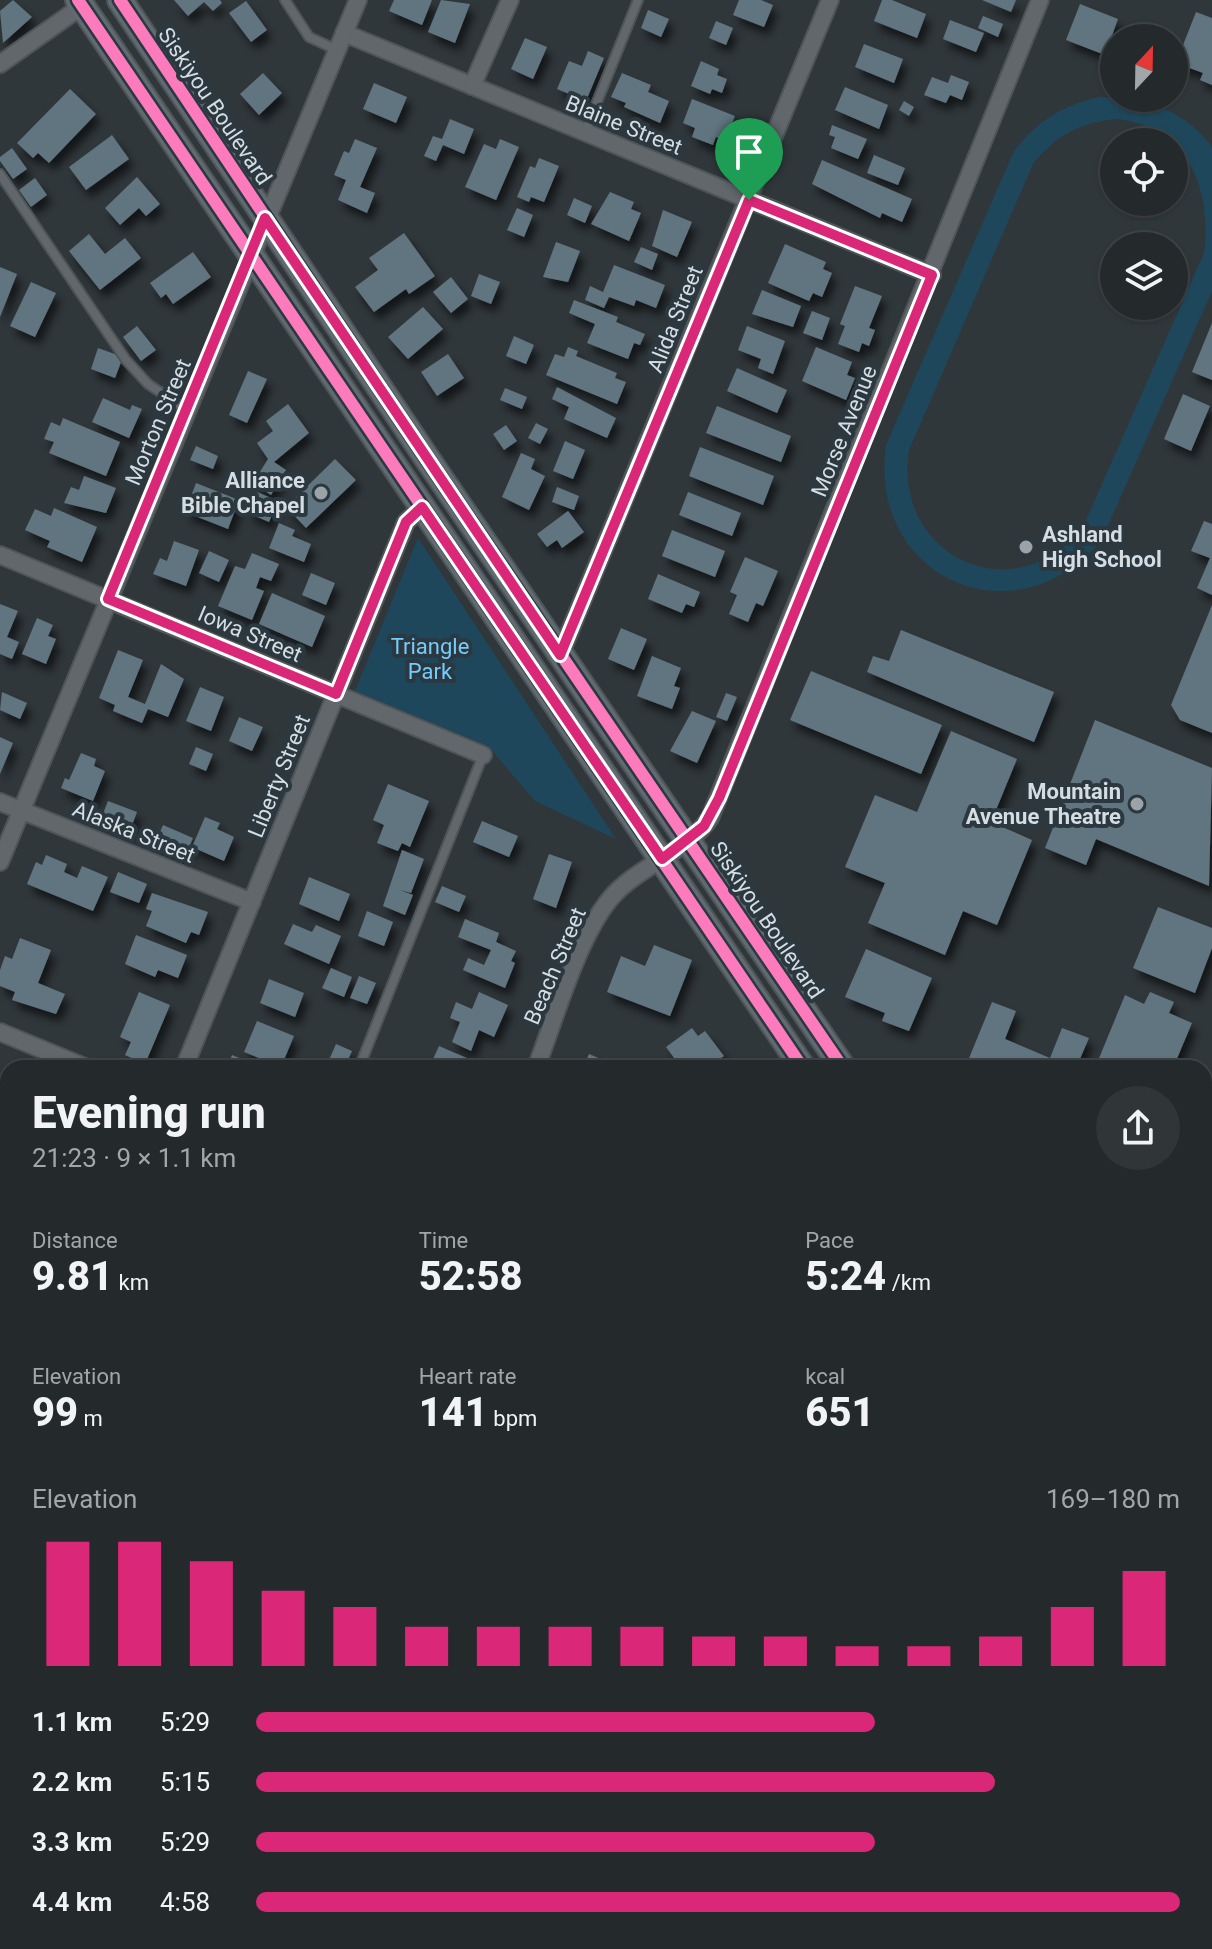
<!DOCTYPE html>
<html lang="en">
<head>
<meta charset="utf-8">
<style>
	:root { --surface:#24292c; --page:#303538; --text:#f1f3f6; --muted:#a3a6a9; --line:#414548; --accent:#db2777 }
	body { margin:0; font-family:Roboto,sans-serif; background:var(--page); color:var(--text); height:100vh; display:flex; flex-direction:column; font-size:30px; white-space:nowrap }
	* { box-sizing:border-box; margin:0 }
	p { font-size:26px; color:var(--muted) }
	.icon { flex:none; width:44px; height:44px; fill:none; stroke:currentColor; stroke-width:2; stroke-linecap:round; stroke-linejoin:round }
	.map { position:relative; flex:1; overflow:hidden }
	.details { position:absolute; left:0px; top:1060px; width:1212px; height:890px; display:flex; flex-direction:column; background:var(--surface); border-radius:24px 24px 0 0; box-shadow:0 2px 6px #0004,0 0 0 2px var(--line) }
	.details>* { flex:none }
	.needle { width:52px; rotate:22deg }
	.buttons { position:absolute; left:1100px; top:24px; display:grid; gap:16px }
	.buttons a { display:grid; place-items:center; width:88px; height:88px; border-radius:50%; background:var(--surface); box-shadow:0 2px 6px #0004,0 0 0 2px var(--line); font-size:40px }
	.pin { position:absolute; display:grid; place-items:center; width:68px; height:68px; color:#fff; margin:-82px -34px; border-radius:50% 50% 50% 0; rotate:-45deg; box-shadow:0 0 8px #0007 }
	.pin .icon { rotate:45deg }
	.round { display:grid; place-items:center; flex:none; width:84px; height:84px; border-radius:42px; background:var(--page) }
	.head { display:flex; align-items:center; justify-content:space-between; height:136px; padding:0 32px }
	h1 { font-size:44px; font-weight:800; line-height:60px }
	.figures { display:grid; grid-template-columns:repeat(3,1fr); gap:12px; height:136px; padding:8px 32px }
	.figures div { display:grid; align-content:center }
	.figures b { font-size:40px; font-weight:800 }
	.figures small { font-size:22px; font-weight:400 }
	.figures p { font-size:22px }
	.chart { height:224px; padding:16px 32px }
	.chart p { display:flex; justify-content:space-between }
	.chart svg { width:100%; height:144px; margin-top:8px; stroke:var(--accent); stroke-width:6 }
	ul { padding:0 32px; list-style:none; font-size:26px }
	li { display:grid; grid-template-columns:128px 96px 1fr; align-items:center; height:60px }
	li i { height:20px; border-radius:10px; background:var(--accent) }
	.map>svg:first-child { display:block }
	.green { fill:#1f475b; fill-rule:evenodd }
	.building { fill:#61747f; filter:url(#shadow) }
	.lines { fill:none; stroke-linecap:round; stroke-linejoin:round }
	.service-casing { stroke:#4e5458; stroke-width:12 }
	.minor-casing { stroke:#4e5458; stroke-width:20 }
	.tertiary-casing { stroke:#4e5458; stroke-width:22 }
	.primary-casing { stroke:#4e5458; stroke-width:28 }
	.service { stroke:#61676b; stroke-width:8 }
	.minor { stroke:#61676b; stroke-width:16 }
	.tertiary { stroke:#61676b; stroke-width:18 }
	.primary { stroke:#606b71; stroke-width:24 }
	.cycleway-casing { stroke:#2b3840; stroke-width:17 }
	.cycleway { stroke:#fd7abc; stroke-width:12 }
	.route-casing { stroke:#fff; stroke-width:16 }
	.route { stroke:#db2777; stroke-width:10 }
	.poi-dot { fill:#9ba3a8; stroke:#2b3840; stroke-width:3 }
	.labels { text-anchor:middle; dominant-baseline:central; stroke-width:8; stroke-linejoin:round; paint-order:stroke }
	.street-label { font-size:22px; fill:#d5dde2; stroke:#2b3840 }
	.poi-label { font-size:22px; font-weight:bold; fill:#d5dde2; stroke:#2b3840; text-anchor:end }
	.park-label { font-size:22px; fill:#75ccfa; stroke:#2b3840 }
</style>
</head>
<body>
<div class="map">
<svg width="1212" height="1949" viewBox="0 0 1212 1949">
	<defs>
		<filter id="shadow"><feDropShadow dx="5" dy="8" stdDeviation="4" flood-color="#0009"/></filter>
	</defs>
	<rect width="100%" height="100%" fill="#30373b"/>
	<!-- green -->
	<g class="green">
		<path d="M1100 97C1143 96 1185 110 1212 147V291L1102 539C1017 644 867 579 886 445L1014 151C1037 121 1063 105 1100 97ZM1119 119C1188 129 1212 187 1204 253L1083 527C1015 613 893 558 909 450L1033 164C1056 135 1082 121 1119 119Z"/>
		<path d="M418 538 616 839 535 801 488 746 355 691Z"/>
	</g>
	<!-- building -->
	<g class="building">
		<path d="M13 0 32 17 3 43 0 11Z"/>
		<path d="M174 0H220L222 3 213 11 204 2 188 16Z"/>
		<path d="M394 0H432L422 25 389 11Z"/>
		<path d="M441 0 470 4 455 43 428 32Z"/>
		<path d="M739 0H761L773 5 764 27 733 15Z"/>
		<path d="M882 0H892L926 14 917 38 874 21Z"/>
		<path d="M982 0H1016L1011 12Z"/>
		<path d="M246 1 267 30 251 42 229 13Z"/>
		<path d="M1080 4 1118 19 1105 55 1066 40Z"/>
		<path d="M648 10 669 19 661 37 641 28Z"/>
		<path d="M1196 12 1212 18V85L1200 80 1203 73 1176 63Z"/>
		<path d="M983 16 1003 24 998 37 978 28Z"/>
		<path d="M950 20 984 33 976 52 943 39Z"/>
		<path d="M716 21 733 28 726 45 709 38Z"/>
		<path d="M525 38 547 47 533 79 511 69Z"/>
		<path d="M864 44 903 59 894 83 855 67Z"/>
		<path d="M588 51 604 58 586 101 557 89 569 61 582 66Z"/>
		<path d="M701 61 719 69 717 75 727 79 722 93 712 89 710 94 691 86Z"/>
		<path d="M263 73 282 93 259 115 240 94Z"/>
		<path d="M622 73 651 85 648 92 669 101 660 123 624 107 626 103 611 97Z"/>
		<path d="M951 75 969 82 962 100 950 95 946 103 924 95 932 77 948 83Z"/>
		<path d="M374 83 407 97 396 123 363 109Z"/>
		<path d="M845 87 888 105 879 129 835 110Z"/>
		<path d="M70 89 96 114 49 163 38 153 33 158 17 143Z"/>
		<path d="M692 99 735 116 725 141 716 137 713 145 692 137 695 128 683 123Z"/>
		<path d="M904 101 914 107 909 116 899 110Z"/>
		<path d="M450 119 474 129 464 154 443 145 436 161 424 156 433 136 442 139Z"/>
		<path d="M832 125 867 139 858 159 831 148 835 137 829 135Z"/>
		<path d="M112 135 129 159 86 190 69 167Z"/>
		<path d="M355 139 377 148 360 187 375 193 367 213 338 200 346 180 334 175 344 151 349 153Z"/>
		<path d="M500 139 519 147 496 200 465 187 484 144 496 149Z"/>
		<path d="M12 148 27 169 13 179 0 161V157Z"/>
		<path d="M874 155 905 168 898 185 867 173Z"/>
		<path d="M539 158 559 166 544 202 531 197 529 202 517 197 530 166 535 168Z"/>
		<path d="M822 160 912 199 902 222 882 213 880 218 812 184Z"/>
		<path d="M137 177 160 204 146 216 139 208 120 225 105 208Z"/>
		<path d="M35 178 47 195 31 207 19 190Z"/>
		<path d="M610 192 634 202 631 209 641 213 629 241 591 224Z"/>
		<path d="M574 198 592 206 585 223 567 215Z"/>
		<path d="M517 208 533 215 524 237 507 230Z"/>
		<path d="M663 210 692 222 677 257 652 246Z"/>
		<path d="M404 233 435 276 409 294 406 289 374 312 355 287 378 270 369 258Z"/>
		<path d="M89 234 105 254 125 238 141 258 100 290 69 251Z"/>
		<path d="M556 242 580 251 568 282 543 277Z"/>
		<path d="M785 244 826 262 823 269 832 273 822 297 813 293 809 301 768 283Z"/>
		<path d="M641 247 658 254 652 270 634 262Z"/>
		<path d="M193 252 211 277 173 304 166 294 161 298 150 283Z"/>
		<path d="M614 265 665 285 656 308 636 300 634 306 609 297 604 308 585 300 590 286 603 292Z"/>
		<path d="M0 267 17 274 0 317Z"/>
		<path d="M479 274 500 282 491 304 471 296Z"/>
		<path d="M451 277 468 299 451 313 433 292Z"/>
		<path d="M31 282 56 293 35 337 10 326Z"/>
		<path d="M855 286 882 296 869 328 875 330 869 346 862 343 859 352 838 344 845 326 840 324Z"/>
		<path d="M762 290 801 306 793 327 752 314Z"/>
		<path d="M574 300 618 317 616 322 645 334 640 345 634 343 628 359 587 343 595 324 569 313Z"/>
		<path d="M423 307 443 329 408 359 388 337Z"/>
		<path d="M812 311 830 318 822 340 803 333Z"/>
		<path d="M1212 323V380L1192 372Z"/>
		<path d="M137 326 156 350 141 361 123 337Z"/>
		<path d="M747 326 785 341 773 374 758 368 761 359 738 350Z"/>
		<path d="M514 336 534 345 526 364 506 356Z"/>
		<path d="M568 347 578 351 576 356 617 373 615 378 626 382 617 404 546 375 555 354 564 357Z"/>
		<path d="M816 347 852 362 847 375 855 378 846 400 802 381Z"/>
		<path d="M98 348 123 357 115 378 91 369Z"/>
		<path d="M448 354 464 378 437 396 421 372Z"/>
		<path d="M737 368 787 390 777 413 727 391Z"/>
		<path d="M248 371 267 379 247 423 229 415Z"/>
		<path d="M557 387 616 418 607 438 564 419 569 407 552 399Z"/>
		<path d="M505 388 527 397 522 409 500 400Z"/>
		<path d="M1183 394 1210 406 1191 451 1164 439Z"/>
		<path d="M103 398 130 410 132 405 142 409 129 438 92 422Z"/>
		<path d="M288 404 309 433 274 462 286 470 271 495 253 483 268 459 257 443 273 431 266 421Z"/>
		<path d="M717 406 791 436 781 462 706 433Z"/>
		<path d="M63 418 120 442 106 476 49 453 54 442 44 439 51 422 60 426Z"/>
		<path d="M536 423 548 429 540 444 528 438Z"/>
		<path d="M506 425 517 441 504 450 493 434Z"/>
		<path d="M565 441 585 450 573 479 553 471Z"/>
		<path d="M196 446 218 456 213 469 190 460Z"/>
		<path d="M700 447 774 476 763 505 689 476Z"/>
		<path d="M521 453 535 459 531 469 545 476 529 510 502 497Z"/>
		<path d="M335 459 356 480 306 528 286 507Z"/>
		<path d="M84 476 116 488 106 513 64 503 71 487 79 490Z"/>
		<path d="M196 483 239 500 228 529 185 512Z"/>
		<path d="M557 487 579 496 574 510 552 502Z"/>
		<path d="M257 492 278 501 269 522 248 513Z"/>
		<path d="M688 492 741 513 732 536 679 515Z"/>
		<path d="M54 508 97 527 82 562 47 547 50 541 25 530 35 509 51 516Z"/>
		<path d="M568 511 584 532 562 548 557 540 547 547 537 534Z"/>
		<path d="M1204 521 1212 524V595L1197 588 1210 558 1191 551Z"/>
		<path d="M279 523 295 530 292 536 311 544 304 562 269 548Z"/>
		<path d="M672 530 725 551 715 577 662 556Z"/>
		<path d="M174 541 199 550 186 586 153 574 160 558 167 561Z"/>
		<path d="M209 551 229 560 219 582 199 573Z"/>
		<path d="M252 553 279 564 271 581 260 577 256 588 264 591 252 620 218 606 235 566 245 569Z"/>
		<path d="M745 557 778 571 763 606 756 603 748 622 729 614 737 595 730 592Z"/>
		<path d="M311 573 335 583 326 605 302 595Z"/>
		<path d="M658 574 700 592 694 607 686 604 682 613 648 599Z"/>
		<path d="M272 593 325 616 312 647 259 624Z"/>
		<path d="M0 604 18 611 7 637 19 642 12 659 0 654Z"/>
		<path d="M1212 605V733L1180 720 1171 705Z"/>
		<path d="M37 618 53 625 48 636 56 639 46 664 22 654Z"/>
		<path d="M621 628 647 639 634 670 608 659Z"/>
		<path d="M901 630 1054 692 1034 742 867 672 873 656 889 661Z"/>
		<path d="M118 650 143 660 128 697 145 704 161 664 184 679 168 717 148 709 142 723 113 711 115 705 99 698Z"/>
		<path d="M652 656 681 668 674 686 680 688 672 709 637 696Z"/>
		<path d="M811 671 942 725 921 774 790 720Z"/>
		<path d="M200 687 224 697 211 731 186 721Z"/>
		<path d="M2 692 27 703 20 719 0 710Z"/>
		<path d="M726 693 737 697 727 721 716 717Z"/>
		<path d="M692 711 716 721 697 763 670 751Z"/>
		<path d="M239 717 263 727 252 751 229 741Z"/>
		<path d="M1095 720 1212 768 1209 886 1096 839 1086 865 1045 848Z"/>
		<path d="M951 731 1017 759 991 822 1032 840 997 925 963 911 945 955 868 923 885 883 845 867 875 795 917 812Z"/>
		<path d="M0 737 13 743 0 774Z"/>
		<path d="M196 747 213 754 206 771 189 764Z"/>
		<path d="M81 753 96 759 94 766 105 771 93 801 61 788 65 778 69 780Z"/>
		<path d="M388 784 429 801 410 847 402 843 398 851 377 843 384 825 373 820Z"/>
		<path d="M108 801 137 812 128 836 99 824Z"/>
		<path d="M205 817 220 823 217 829 234 837 224 861 192 847Z"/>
		<path d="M482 821 518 836 509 857 473 842Z"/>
		<path d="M163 825 193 838 184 859 154 846Z"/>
		<path d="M402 850 424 859 411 893 400 890 413 895 405 915 383 906Z"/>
		<path d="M549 854 572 862 556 908 533 899Z"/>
		<path d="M46 855 67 864 64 872 77 878 82 866 108 877 93 911 27 884 36 862 42 865Z"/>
		<path d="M118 872 147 884 139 903 110 892Z"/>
		<path d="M309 877 350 894 339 921 299 904Z"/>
		<path d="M442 886 466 896 459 912 435 902Z"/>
		<path d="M152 893 208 912 199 935 191 932 186 943 146 926 152 911 146 909Z"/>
		<path d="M1158 907 1212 928V948L1195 993 1133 968Z"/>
		<path d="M367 911 393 922 384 946 358 936Z"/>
		<path d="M465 919 499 933 496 942 516 951 511 961 515 963 505 988 463 970 468 958 484 965 491 950 458 937Z"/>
		<path d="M293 924 312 932 316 925 341 936 329 964 284 944Z"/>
		<path d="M136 935 187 955 178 978 158 970 155 977 125 964Z"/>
		<path d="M20 938 51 950 38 983 65 994 56 1014 12 1000 15 992 0 986V970L5 956 12 959Z"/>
		<path d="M654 945 692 960 670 1016 607 992 621 956 645 966Z"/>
		<path d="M866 949 932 978 909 1031 882 1021 885 1013 845 997Z"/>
		<path d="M331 968 352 977 344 997 322 988Z"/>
		<path d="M359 976 376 983 367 1004 350 998Z"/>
		<path d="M269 979 304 993 295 1017 260 1003Z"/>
		<path d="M139 992 170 1005 145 1064 125 1055 131 1042 120 1037Z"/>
		<path d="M479 992 508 1005 494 1037 479 1030 471 1051 452 1042 460 1022 450 1018 456 1002 472 1009Z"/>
		<path d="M1150 992 1174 1002 1169 1013 1192 1023 1173 1068H1095L1125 995 1144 1004Z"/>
		<path d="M992 1002 1016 1011 1005 1039 1050 1058 1062 1028 1089 1038 1076 1068H965Z"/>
		<path d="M257 1021 294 1036 281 1067 244 1052Z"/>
		<path d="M692 1028 698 1036 705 1031 724 1056 707 1068H669L677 1062 666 1047Z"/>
		<path d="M336 1044 352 1051 345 1067 329 1060Z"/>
		<path d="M439 1046 476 1062 474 1068H429Z"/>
		<path d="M589 1054 622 1068H583Z"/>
		<path d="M232 1055 264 1068H227Z"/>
		<path d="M1212 1185V1215L1204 1212Z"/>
		<path d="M1204 1227 1212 1230V1259L1204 1256Z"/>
		<path d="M8 1249V1320L0 1317V1270Z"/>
		<path d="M1207 1436 1212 1438V1517L1204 1514V1444Z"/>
		<path d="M8 1655V1711L0 1708V1675Z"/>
		<path d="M0 1722 8 1726V1779L0 1776Z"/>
		<path d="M0 1788 8 1791V1817L0 1813Z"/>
		<path d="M83 1942H112L109 1949H80Z"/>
		<path d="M299 1942H340L357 1949H297Z"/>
		<path d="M366 1942H406L403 1949H363Z"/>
		<path d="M430 1942H470L467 1949H427Z"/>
		<path d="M1006 1942H1165L1182 1949H1023Z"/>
	</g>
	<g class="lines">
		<!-- service casing -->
		<g class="service-casing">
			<g id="service">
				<path d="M285 0 309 37 337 50"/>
				<path d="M585 132 638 0"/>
				<path d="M0 174 126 360 148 384 187 410"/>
				<path d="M359 1068 483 755"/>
				<path d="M799 1942 803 1945"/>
				<path d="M6 1949 9 1942"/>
			</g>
		</g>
		<!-- minor casing -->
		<g class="minor-casing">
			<g id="minor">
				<path d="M344 33 932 275"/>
				<path d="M0 64 82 6"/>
				<path d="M472 86 510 0"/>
				<path d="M0 555 483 755"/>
				<path d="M560 655 830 0"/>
				<path d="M0 802 252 902"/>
				<path d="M0 862 358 0"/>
				<path d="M0 1032 87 1068"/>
				<path d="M184 1068 406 522 422 507"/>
				<path d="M536 1068C555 1019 577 939 610 899 637 866 686 853 710 818L1040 0"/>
				<path d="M0 1357 8 1360"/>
				<path d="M0 1535 8 1514"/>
				<path d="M0 1552 8 1556"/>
				<path d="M182 1949 184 1942"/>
				<path d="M868 1949 870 1942"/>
			</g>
		</g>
		<!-- tertiary casing -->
		<g class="tertiary-casing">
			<path id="tertiary" d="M1204 1117 1212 1098"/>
		</g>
		<!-- primary casing -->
		<g class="primary-casing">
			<g id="primary">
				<path d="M78 0 803 1068"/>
				<path d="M120 0 424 454 843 1068"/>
				<path d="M1204 1604 1212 1616"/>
				<path d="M1204 1663 1212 1675"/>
			</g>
		</g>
		<!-- service -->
		<use href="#service" class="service"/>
		<!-- minor -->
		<use href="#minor" class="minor"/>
		<!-- tertiary -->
		<use href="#tertiary" class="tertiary"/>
		<!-- primary -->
		<use href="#primary" class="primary"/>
		<!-- cycleway casing -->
		<g class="cycleway-casing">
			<g id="cycleway">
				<path d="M78 0 803 1068"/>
				<path d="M120 0 424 454 843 1068"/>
			</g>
		</g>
		<!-- cycleway -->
		<use href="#cycleway" class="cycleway"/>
	</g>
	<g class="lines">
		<!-- route casing -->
		<g class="route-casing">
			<path id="route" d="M749 200 932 275 719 798 704 826 662 859 422 507 406 522 336 694 108 599 265 218 560 655Z"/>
		</g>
		<!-- route -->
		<use href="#route" class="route"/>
	</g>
	<!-- markers -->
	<g class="poi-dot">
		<circle cx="321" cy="493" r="8"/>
		<circle cx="1026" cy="547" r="8"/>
		<circle cx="1137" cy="804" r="8"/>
	</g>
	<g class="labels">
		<!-- street labels -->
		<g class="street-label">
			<text transform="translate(215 106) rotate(56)">Siskiyou Boulevard</text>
			<text transform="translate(624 125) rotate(22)">Blaine Street</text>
			<text transform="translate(675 319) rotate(-68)">Alida Street</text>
			<text transform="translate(158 422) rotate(-67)">Morton Street</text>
			<text transform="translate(844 431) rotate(-68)">Morse Avenue</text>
			<text transform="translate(250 634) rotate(23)">Iowa Street</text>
			<text transform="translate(279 776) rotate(-68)">Liberty Street</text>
			<text transform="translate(134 832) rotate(22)">Alaska Street</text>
			<text transform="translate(767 920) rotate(56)">Siskiyou Boulevard</text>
			<text transform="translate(555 966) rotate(-67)">Beach Street</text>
		</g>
		<!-- poi labels -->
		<g class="poi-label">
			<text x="305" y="480">Alliance<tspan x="305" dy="25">Bible Chapel</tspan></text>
			<text x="1042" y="534" text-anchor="start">Ashland<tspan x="1042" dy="25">High School</tspan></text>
			<text x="1121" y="791">Mountain<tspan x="1121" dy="25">Avenue Theatre</tspan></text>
		</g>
		<!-- park labels -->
		<g class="park-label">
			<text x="430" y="646">Triangle<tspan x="430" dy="25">Park</tspan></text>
		</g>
	</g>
</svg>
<div class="buttons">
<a><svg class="needle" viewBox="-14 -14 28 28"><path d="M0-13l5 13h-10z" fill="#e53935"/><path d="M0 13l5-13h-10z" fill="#a3a6a9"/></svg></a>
<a><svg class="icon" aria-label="locate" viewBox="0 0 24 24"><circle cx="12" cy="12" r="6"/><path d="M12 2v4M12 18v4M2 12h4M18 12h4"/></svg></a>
<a><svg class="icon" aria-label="layers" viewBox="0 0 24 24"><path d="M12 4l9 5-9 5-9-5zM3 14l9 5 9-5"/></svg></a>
</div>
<div class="pin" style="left:749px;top:200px;background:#1e9e55"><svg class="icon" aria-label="arrive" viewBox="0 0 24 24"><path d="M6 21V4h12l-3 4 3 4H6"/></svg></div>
<section class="details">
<div class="head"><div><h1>Evening run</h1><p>21:23 · 9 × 1.1 km</p></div><a class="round"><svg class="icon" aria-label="share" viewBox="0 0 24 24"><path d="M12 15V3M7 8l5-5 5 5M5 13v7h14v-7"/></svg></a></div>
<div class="figures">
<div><p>Distance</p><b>9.81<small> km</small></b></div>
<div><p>Time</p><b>52:58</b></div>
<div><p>Pace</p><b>5:24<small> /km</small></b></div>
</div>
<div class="figures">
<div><p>Elevation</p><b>99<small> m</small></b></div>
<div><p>Heart rate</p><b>141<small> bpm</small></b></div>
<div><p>kcal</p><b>651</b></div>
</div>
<div class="chart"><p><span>Elevation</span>169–180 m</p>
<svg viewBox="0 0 160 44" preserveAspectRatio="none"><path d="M5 44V6M15 44V6M25 44V12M35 44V21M45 44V26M55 44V32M65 44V32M75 44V32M85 44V32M95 44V35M105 44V35M115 44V38M125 44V38M135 44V35M145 44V26M155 44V15"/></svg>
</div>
<ul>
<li><b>1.1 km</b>5:29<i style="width:67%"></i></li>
<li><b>2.2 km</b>5:15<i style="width:80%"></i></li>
<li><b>3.3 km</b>5:29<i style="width:67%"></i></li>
<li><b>4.4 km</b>4:58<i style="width:100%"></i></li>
</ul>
</section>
</div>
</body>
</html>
